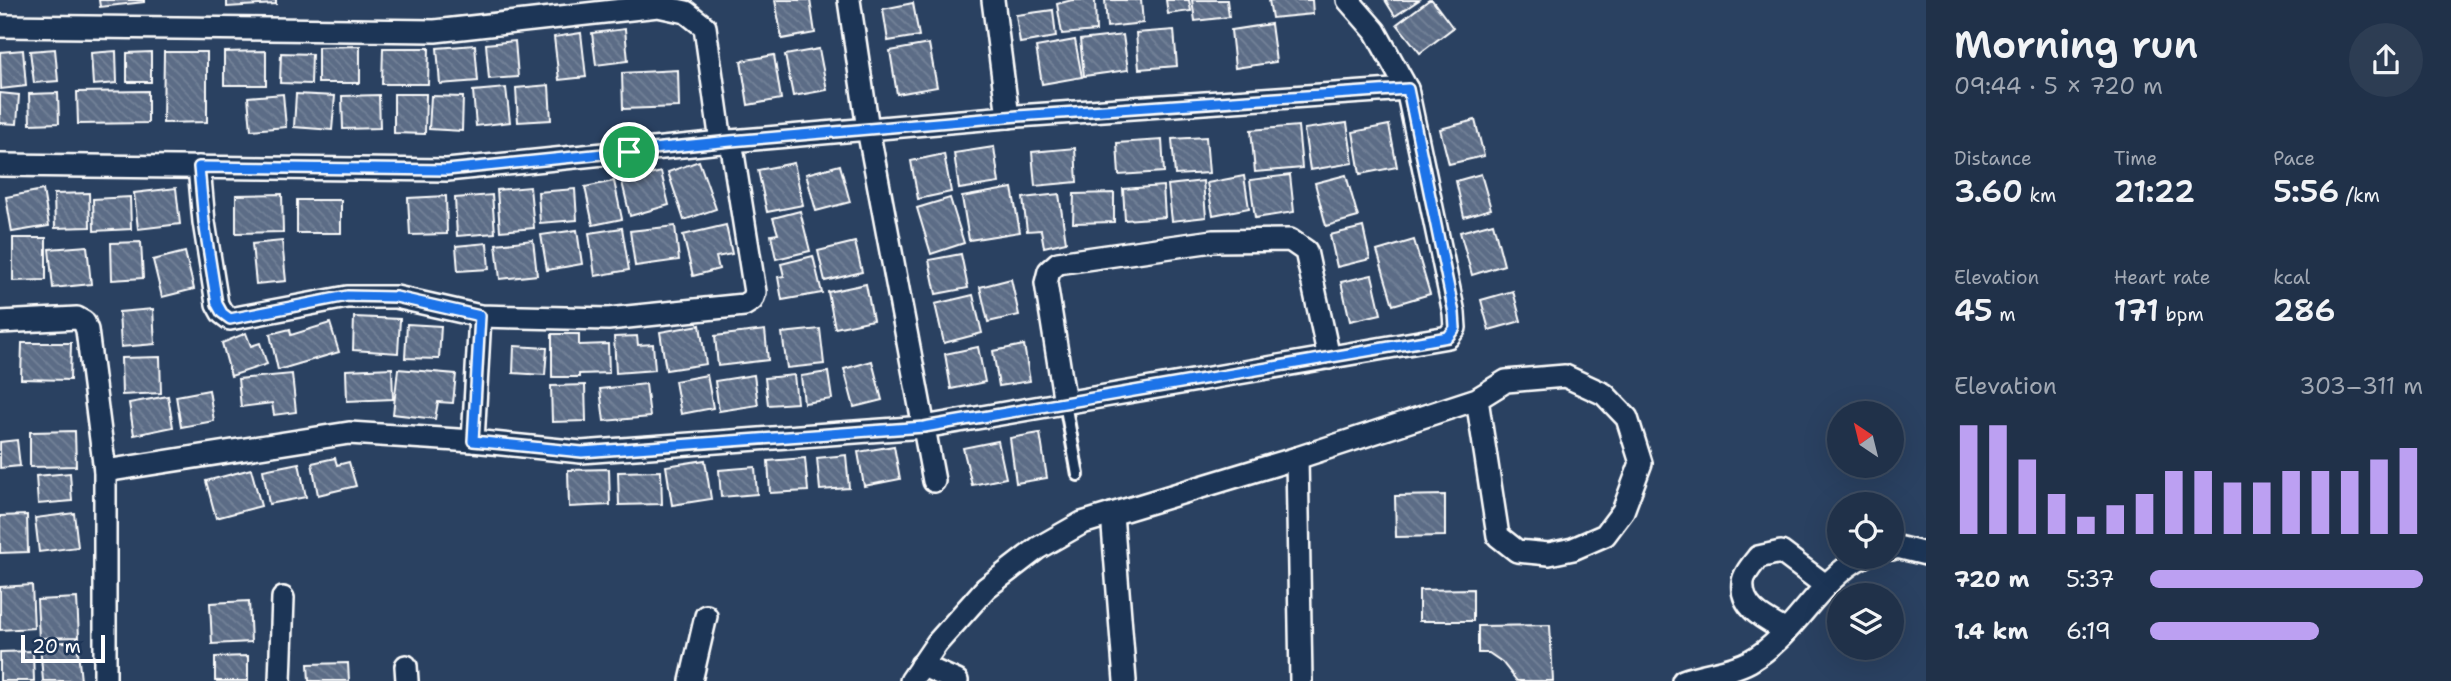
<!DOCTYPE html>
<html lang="en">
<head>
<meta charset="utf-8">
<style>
	:root { --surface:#203149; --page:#2d3d53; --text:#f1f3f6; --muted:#a2a9b4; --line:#3d4c61; --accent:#bca0f2 }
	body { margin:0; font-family:"Shantell Sans",sans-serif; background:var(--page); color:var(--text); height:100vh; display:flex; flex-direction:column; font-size:26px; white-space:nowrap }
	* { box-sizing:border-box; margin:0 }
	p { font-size:23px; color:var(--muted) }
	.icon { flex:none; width:38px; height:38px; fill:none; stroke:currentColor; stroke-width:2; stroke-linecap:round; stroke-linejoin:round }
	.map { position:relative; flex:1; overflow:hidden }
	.sheet { display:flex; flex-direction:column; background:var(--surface); width:525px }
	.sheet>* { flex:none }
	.needle { width:46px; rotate:325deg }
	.fabs { position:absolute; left:1827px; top:401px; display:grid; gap:14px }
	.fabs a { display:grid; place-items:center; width:77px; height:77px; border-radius:50%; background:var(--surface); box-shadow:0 7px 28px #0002,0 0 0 2px var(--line); font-size:35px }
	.scale { position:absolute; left:21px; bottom:18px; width:84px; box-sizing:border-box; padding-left:7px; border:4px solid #fff; border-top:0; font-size:19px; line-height:24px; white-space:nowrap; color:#fff; -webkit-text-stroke:5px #1d3557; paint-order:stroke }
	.pin { position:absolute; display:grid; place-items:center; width:60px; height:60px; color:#fff; margin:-30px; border:4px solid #fff; border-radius:50%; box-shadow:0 2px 7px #0007 }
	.round { display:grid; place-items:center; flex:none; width:74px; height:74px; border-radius:37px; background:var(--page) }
	.headline { display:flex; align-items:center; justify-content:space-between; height:119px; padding:0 28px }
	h1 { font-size:38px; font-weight:600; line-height:52px }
	.stats { display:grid; grid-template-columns:repeat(3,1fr); gap:10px; height:119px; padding:7px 28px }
	.stats div { display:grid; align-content:center }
	.stats b { font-size:30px; font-weight:600 }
	.stats small { font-size:19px; font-weight:400 }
	.stats p { font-size:19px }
	.chart { height:196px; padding:14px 28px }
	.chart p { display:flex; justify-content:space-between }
	.chart svg { width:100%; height:126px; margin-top:7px; stroke:var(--accent); stroke-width:6 }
	ul { padding:0 28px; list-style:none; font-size:23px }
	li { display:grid; grid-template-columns:112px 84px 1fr; align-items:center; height:52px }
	li i { height:18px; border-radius:9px; background:var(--accent) }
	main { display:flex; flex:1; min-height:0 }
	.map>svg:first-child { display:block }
	.building { fill:url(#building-back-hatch); stroke:#fff; stroke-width:2 }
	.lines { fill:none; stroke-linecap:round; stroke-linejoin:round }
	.service-casing { stroke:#fff; stroke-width:16 }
	.minor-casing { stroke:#fff; stroke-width:26 }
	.service { stroke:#1d3557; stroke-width:10 }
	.minor { stroke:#1d3557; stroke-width:21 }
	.route-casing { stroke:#fff; stroke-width:14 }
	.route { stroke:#1a73e8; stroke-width:9 }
</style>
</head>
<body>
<main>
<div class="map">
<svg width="1926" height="681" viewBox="0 0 1926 681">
	<defs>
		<pattern id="building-back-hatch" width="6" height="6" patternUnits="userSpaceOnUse" patternTransform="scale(1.75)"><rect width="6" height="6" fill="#5b6c86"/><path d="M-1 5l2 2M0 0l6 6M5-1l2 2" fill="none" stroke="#748298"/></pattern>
	</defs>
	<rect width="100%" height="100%" fill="#2a4161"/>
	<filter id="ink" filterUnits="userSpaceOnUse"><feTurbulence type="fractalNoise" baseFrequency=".0143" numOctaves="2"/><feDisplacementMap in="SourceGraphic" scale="14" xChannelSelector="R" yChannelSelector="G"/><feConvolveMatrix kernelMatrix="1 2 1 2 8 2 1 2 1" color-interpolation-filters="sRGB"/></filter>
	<g filter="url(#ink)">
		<!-- building -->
		<g class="building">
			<path d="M99 0H144V2L100 7Z"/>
			<path d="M227 0H276V4L227 7Z"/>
			<path d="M775 0H810L815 33 782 39Z"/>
			<path d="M1072 0H1095L1096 31 1062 34 1057 4Z"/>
			<path d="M1105 0H1141L1143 23 1107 27Z"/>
			<path d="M1166 0H1189L1191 11 1168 14Z"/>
			<path d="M1192 0H1227L1229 17 1195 21Z"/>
			<path d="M1269 0H1312L1313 14 1272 18Z"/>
			<path d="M1385 0H1419L1395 16Z"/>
			<path d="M1429 0H1432L1453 28 1420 53 1397 24Z"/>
			<path d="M913 3 919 36 888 41 883 9Z"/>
			<path d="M1053 10 1056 37 1020 43 1016 15Z"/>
			<path d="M1271 24 1276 62 1235 68 1231 30Z"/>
			<path d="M625 29 628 61 596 65 592 33Z"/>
			<path d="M1174 30 1177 66 1139 69 1136 33Z"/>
			<path d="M581 33 586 77 559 80 554 37Z"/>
			<path d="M1123 35 1128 70 1084 76 1080 40Z"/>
			<path d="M1075 40 1082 77 1042 84 1036 47Z"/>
			<path d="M515 41 518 77 489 79 486 44Z"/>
			<path d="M929 44 937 87 897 94 890 51Z"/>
			<path d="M475 45 478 81 440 84 437 48Z"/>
			<path d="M360 46V83H318V47Z"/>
			<path d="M383 48H429L428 84H382Z"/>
			<path d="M55 49 58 81 34 83 30 51Z"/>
			<path d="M819 49 827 90 793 96 785 55Z"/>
			<path d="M23 50 26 86 1 89 0 52Z"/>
			<path d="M116 51 117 83 93 85 91 53Z"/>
			<path d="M266 51V85H224V52Z"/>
			<path d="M151 52V82H127V53Z"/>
			<path d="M164 52H207V122L163 123Z"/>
			<path d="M281 53 312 54 311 84 280 83Z"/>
			<path d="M774 55 781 99 748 105 741 61Z"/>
			<path d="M678 70 679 107 623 109 622 73Z"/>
			<path d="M549 85 551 120 518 122 516 88Z"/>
			<path d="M506 88 510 122 476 126 473 91Z"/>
			<path d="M148 91V123L78 124 77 92Z"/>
			<path d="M0 93 19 95 17 124 0 123Z"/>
			<path d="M58 93 59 123 30 124 29 94Z"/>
			<path d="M283 94 286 127 251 130 248 97Z"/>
			<path d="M296 94 335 96 332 130 294 127Z"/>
			<path d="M394 94H426L425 134 394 133Z"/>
			<path d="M379 95 380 128 343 129 342 96Z"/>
			<path d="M431 96 463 97 462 131 429 129Z"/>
			<path d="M1475 120 1484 156 1449 164 1440 129Z"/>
			<path d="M1347 123 1353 163 1310 170 1304 129Z"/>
			<path d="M1389 125 1397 167 1360 174 1353 132Z"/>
			<path d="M1298 126 1302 168 1255 172 1251 130Z"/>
			<path d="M1206 137 1209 173 1175 175 1172 139Z"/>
			<path d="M1162 140 1164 172 1119 175 1117 143Z"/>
			<path d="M994 147 999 183 959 189 954 153Z"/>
			<path d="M1075 148 1077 182 1035 186 1032 152Z"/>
			<path d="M944 154 951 192 918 199 911 161Z"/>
			<path d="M699 161 716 209 684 220 668 172Z"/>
			<path d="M794 163 803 205 767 212 758 170Z"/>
			<path d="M840 165 850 202 816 211 806 174Z"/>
			<path d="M661 172 669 205 630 216 622 182Z"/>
			<path d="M1481 174 1491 209 1464 217 1456 181Z"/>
			<path d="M1290 175 1294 212 1255 218 1250 180Z"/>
			<path d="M1346 175 1358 217 1326 226 1315 183Z"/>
			<path d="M1244 176 1249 208 1213 215 1207 183Z"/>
			<path d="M614 181 622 219 593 225 585 187Z"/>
			<path d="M1203 181 1206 217 1172 221 1168 185Z"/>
			<path d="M1163 186 1165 217 1125 220 1123 189Z"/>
			<path d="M530 187 534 228 500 231 497 190Z"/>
			<path d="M176 188 180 224 138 229 134 193Z"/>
			<path d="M1012 188 1020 232 969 240 962 197Z"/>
			<path d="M575 189 577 220 540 223 538 192Z"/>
			<path d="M43 190 49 226 12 232 6 197Z"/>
			<path d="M89 193 90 227 55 228 54 194Z"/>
			<path d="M1114 193V222L1073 223 1074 194Z"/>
			<path d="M282 194 283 232 236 233V195Z"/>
			<path d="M1059 194 1066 242 1044 247 1041 230 1027 231 1023 198Z"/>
			<path d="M492 195 495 233 457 236 455 198Z"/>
			<path d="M446 196 447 234 410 235 408 198Z"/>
			<path d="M130 197 131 229 94 231 93 199Z"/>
			<path d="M950 198 964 243 931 254 917 208Z"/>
			<rect x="297" y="200" width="44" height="33"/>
			<path d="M800 211 810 251 776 259 771 235 778 234 773 218Z"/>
			<path d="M1493 223 1504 265 1472 275 1460 232Z"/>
			<path d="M726 225 732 254 716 257 719 269 693 276 683 235Z"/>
			<path d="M675 226 679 260 635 266 630 231Z"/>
			<path d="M1363 227 1370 259 1337 267 1330 235Z"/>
			<path d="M622 228 629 270 595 276 589 233Z"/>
			<path d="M577 230 582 264 547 270 541 235Z"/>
			<path d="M13 238H46V280L13 281Z"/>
			<path d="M533 240 537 275 500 279 496 244Z"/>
			<path d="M1414 240 1430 294 1393 305 1377 251Z"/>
			<path d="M282 241 286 281 256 284 252 244Z"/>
			<path d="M141 242 143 278 112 280 111 243Z"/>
			<path d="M855 242 862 272 825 281 818 251Z"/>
			<path d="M487 243 489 269 458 271 456 246Z"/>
			<path d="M87 246 91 284 53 288 49 249Z"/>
			<path d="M185 252 194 289 162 297 153 260Z"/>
			<path d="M961 254 968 288 936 294 929 260Z"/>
			<path d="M813 256 822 293 782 300 778 277 784 276 781 264Z"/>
			<path d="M1372 275 1381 314 1350 321 1341 282Z"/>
			<path d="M1011 279 1019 315 988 322 980 287Z"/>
			<path d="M866 284 873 320 835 328 828 292Z"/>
			<path d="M1513 291 1521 321 1489 330 1481 300Z"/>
			<path d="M973 295 982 333 944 343 935 304Z"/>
			<path d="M153 309 155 344 121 347 119 312Z"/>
			<path d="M354 317 400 319 398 353 353 350Z"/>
			<path d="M330 323 339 352 278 370 270 334 290 329 291 335Z"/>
			<path d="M407 324 441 326 439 359 405 358Z"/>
			<path d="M700 325 706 364 666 370 660 332Z"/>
			<path d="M820 329 824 364 787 368 782 333Z"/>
			<path d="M765 330 768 360 718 366 715 336Z"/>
			<path d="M246 333 251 346 260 343 267 364 231 376 222 343Z"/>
			<path d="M552 334H579V345L608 344 609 373 579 374V377H552Z"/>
			<path d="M637 336 638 345 653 344 655 370 616 373 614 337Z"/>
			<path d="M22 343H71L70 380 21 379Z"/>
			<path d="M1024 345 1030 381 999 386 993 351Z"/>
			<path d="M514 346 547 348 545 375 513 373Z"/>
			<path d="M978 347 985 382 951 389 945 354Z"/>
			<path d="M160 357 161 393 122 395 121 358Z"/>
			<path d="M872 361 882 400 854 407 844 369Z"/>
			<path d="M392 368 393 399 347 401 346 370Z"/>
			<path d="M398 369 456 374 453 403 438 402 435 419 393 414Z"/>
			<path d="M828 372 832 399 804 403 801 376Z"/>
			<path d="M292 374 296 412 274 415 272 403 241 407 238 379Z"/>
			<path d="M707 375 713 408 681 414 675 381Z"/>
			<path d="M754 375 758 405 719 411 715 381Z"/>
			<path d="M794 375 797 403 768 405 765 378Z"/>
			<path d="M646 384 650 417 604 421 600 389Z"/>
			<path d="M585 385 586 421 552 422 551 386Z"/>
			<path d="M209 390 214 421 181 427 176 396Z"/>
			<path d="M168 396 173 427 134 435 129 403Z"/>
			<path d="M75 431 76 466 30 467V432Z"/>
			<path d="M1040 433 1047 478 1016 483 1010 438Z"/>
			<path d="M17 440 20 466 0 468V442Z"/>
			<path d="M998 441 1006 478 972 485 963 448Z"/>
			<path d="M894 446 900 479 864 486 858 452Z"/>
			<path d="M846 455 849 488 820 490 817 458Z"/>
			<path d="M335 458 337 465 349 462 356 486 318 495 312 463Z"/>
			<path d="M805 458 808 491 770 493 768 461Z"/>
			<path d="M705 460 711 499 672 505 666 466Z"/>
			<path d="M299 463 306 497 269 504 263 470Z"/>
			<path d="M755 467 757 494 721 497 719 470Z"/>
			<path d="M251 469 261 506 216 518 206 481Z"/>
			<path d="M609 469 610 505 569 507 568 470Z"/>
			<path d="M661 471 662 504 619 505 618 472Z"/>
			<path d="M70 473 72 501 38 504 36 476Z"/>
			<path d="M1445 495V536L1396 537 1395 496Z"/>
			<path d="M74 513 78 547 39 552 35 518Z"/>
			<path d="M27 515 28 552 0 553V516Z"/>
			<path d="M32 585 34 628 0 630V587Z"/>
			<path d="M1473 589V621H1419V590Z"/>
			<path d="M77 598 79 637 39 638 37 600Z"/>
			<path d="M249 601 251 642 212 644 210 603Z"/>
			<path d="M1550 625 1553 681H1517L1502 662 1489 653H1478V626Z"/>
			<path d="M77 641 81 681H43L40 644Z"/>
			<path d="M33 651 34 681H0V652Z"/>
			<path d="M248 656V681H215V657Z"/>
			<path d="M348 663 349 681H309L308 664Z"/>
		</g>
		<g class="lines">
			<!-- service casing -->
			<g class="service-casing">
				<path id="service" d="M1065 403 1078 475"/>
			</g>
			<!-- minor casing -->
			<g class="minor-casing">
				<g id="minor">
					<path d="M849 0 868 129 934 481"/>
					<path d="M993 0 1008 117"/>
					<path d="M0 26 435 31 658 6 686 12 705 27 721 142"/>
					<path d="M0 165 447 170 731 141 1018 116 1407 89"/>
					<path d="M199 167 204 222 217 304 222 313 230 319 347 297H396L480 316 608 319 744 305 752 300 755 292 731 141"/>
					<path d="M0 322 77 318 84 322 87 330 105 471V681"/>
					<path d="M1065 403 1046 283 1049 271 1058 263 1213 241 1290 240 1306 251 1329 358"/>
					<path d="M473 441 480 316"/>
					<path d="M1297 458 1301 681"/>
					<path d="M105 471 349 433 473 441 581 452 924 427 1448 337 1455 328 1454 313 1407 89 1375 31 1348 0"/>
					<path d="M1112 514 1125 681"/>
					<path d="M1892 549 1897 547 1926 554"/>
					<path d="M1786 631C1767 620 1740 609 1743 582 1744 574 1753 564 1758 557L1781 552 1825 585"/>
					<path d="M921 665 957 681"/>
					<path d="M406 666 407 681"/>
					<path d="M280 681 283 598"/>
					<path d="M691 681 706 616"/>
					<path d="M911 681 937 643 986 588 1038 548 1082 523 1297 458 1477 399 1506 381 1565 376 1604 394 1627 418 1641 463 1623 511 1605 535 1573 549 1549 554 1517 551 1498 536 1477 399"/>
					<path d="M1683 681C1705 673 1730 672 1750 661 1796 635 1816 581 1864 556"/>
				</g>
			</g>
			<!-- service -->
			<use href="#service" class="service"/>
			<!-- minor -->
			<use href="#minor" class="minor"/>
		</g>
	</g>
	<g class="lines" filter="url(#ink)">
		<!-- route casing -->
		<g class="route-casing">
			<path id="route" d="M1408 89 1454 313 1455 328 1448 337 924 427 582 452 473 441 480 316 396 297 347 296 230 319 222 313 217 304 204 222 199 167 447 170 731 141 1018 116Z"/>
		</g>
		<!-- route -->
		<use href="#route" class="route"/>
	</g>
</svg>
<div class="fabs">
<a><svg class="needle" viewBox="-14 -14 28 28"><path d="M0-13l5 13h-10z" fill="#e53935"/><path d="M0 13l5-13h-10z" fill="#a2a9b4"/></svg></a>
<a><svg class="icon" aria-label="locate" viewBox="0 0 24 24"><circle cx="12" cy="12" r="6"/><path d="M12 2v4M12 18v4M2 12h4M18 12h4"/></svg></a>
<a><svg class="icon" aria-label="layers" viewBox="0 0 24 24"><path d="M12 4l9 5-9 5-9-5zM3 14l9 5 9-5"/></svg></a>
</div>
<div class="scale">20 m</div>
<div class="pin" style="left:629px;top:152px;background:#1e9e55"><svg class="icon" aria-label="arrive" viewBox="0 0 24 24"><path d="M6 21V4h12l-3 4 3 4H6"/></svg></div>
</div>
<section class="sheet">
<div class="headline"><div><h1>Morning run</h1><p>09:44 · 5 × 720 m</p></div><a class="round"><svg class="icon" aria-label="share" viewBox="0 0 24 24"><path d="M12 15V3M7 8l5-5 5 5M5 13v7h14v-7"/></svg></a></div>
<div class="stats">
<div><p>Distance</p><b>3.60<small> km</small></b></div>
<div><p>Time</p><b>21:22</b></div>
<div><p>Pace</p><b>5:56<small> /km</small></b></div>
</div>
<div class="stats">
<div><p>Elevation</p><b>45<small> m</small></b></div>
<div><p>Heart rate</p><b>171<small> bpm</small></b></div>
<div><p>kcal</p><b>286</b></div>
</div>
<div class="chart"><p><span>Elevation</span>303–311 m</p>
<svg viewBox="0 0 160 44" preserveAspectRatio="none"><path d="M5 44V6M15 44V6M25 44V18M35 44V30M45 44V38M55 44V34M65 44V30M75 44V22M85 44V22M95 44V26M105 44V26M115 44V22M125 44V22M135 44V22M145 44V18M155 44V14"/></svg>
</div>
<ul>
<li><b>720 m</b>5:37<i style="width:100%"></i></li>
<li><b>1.4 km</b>6:19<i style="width:62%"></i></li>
</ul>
</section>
</main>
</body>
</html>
